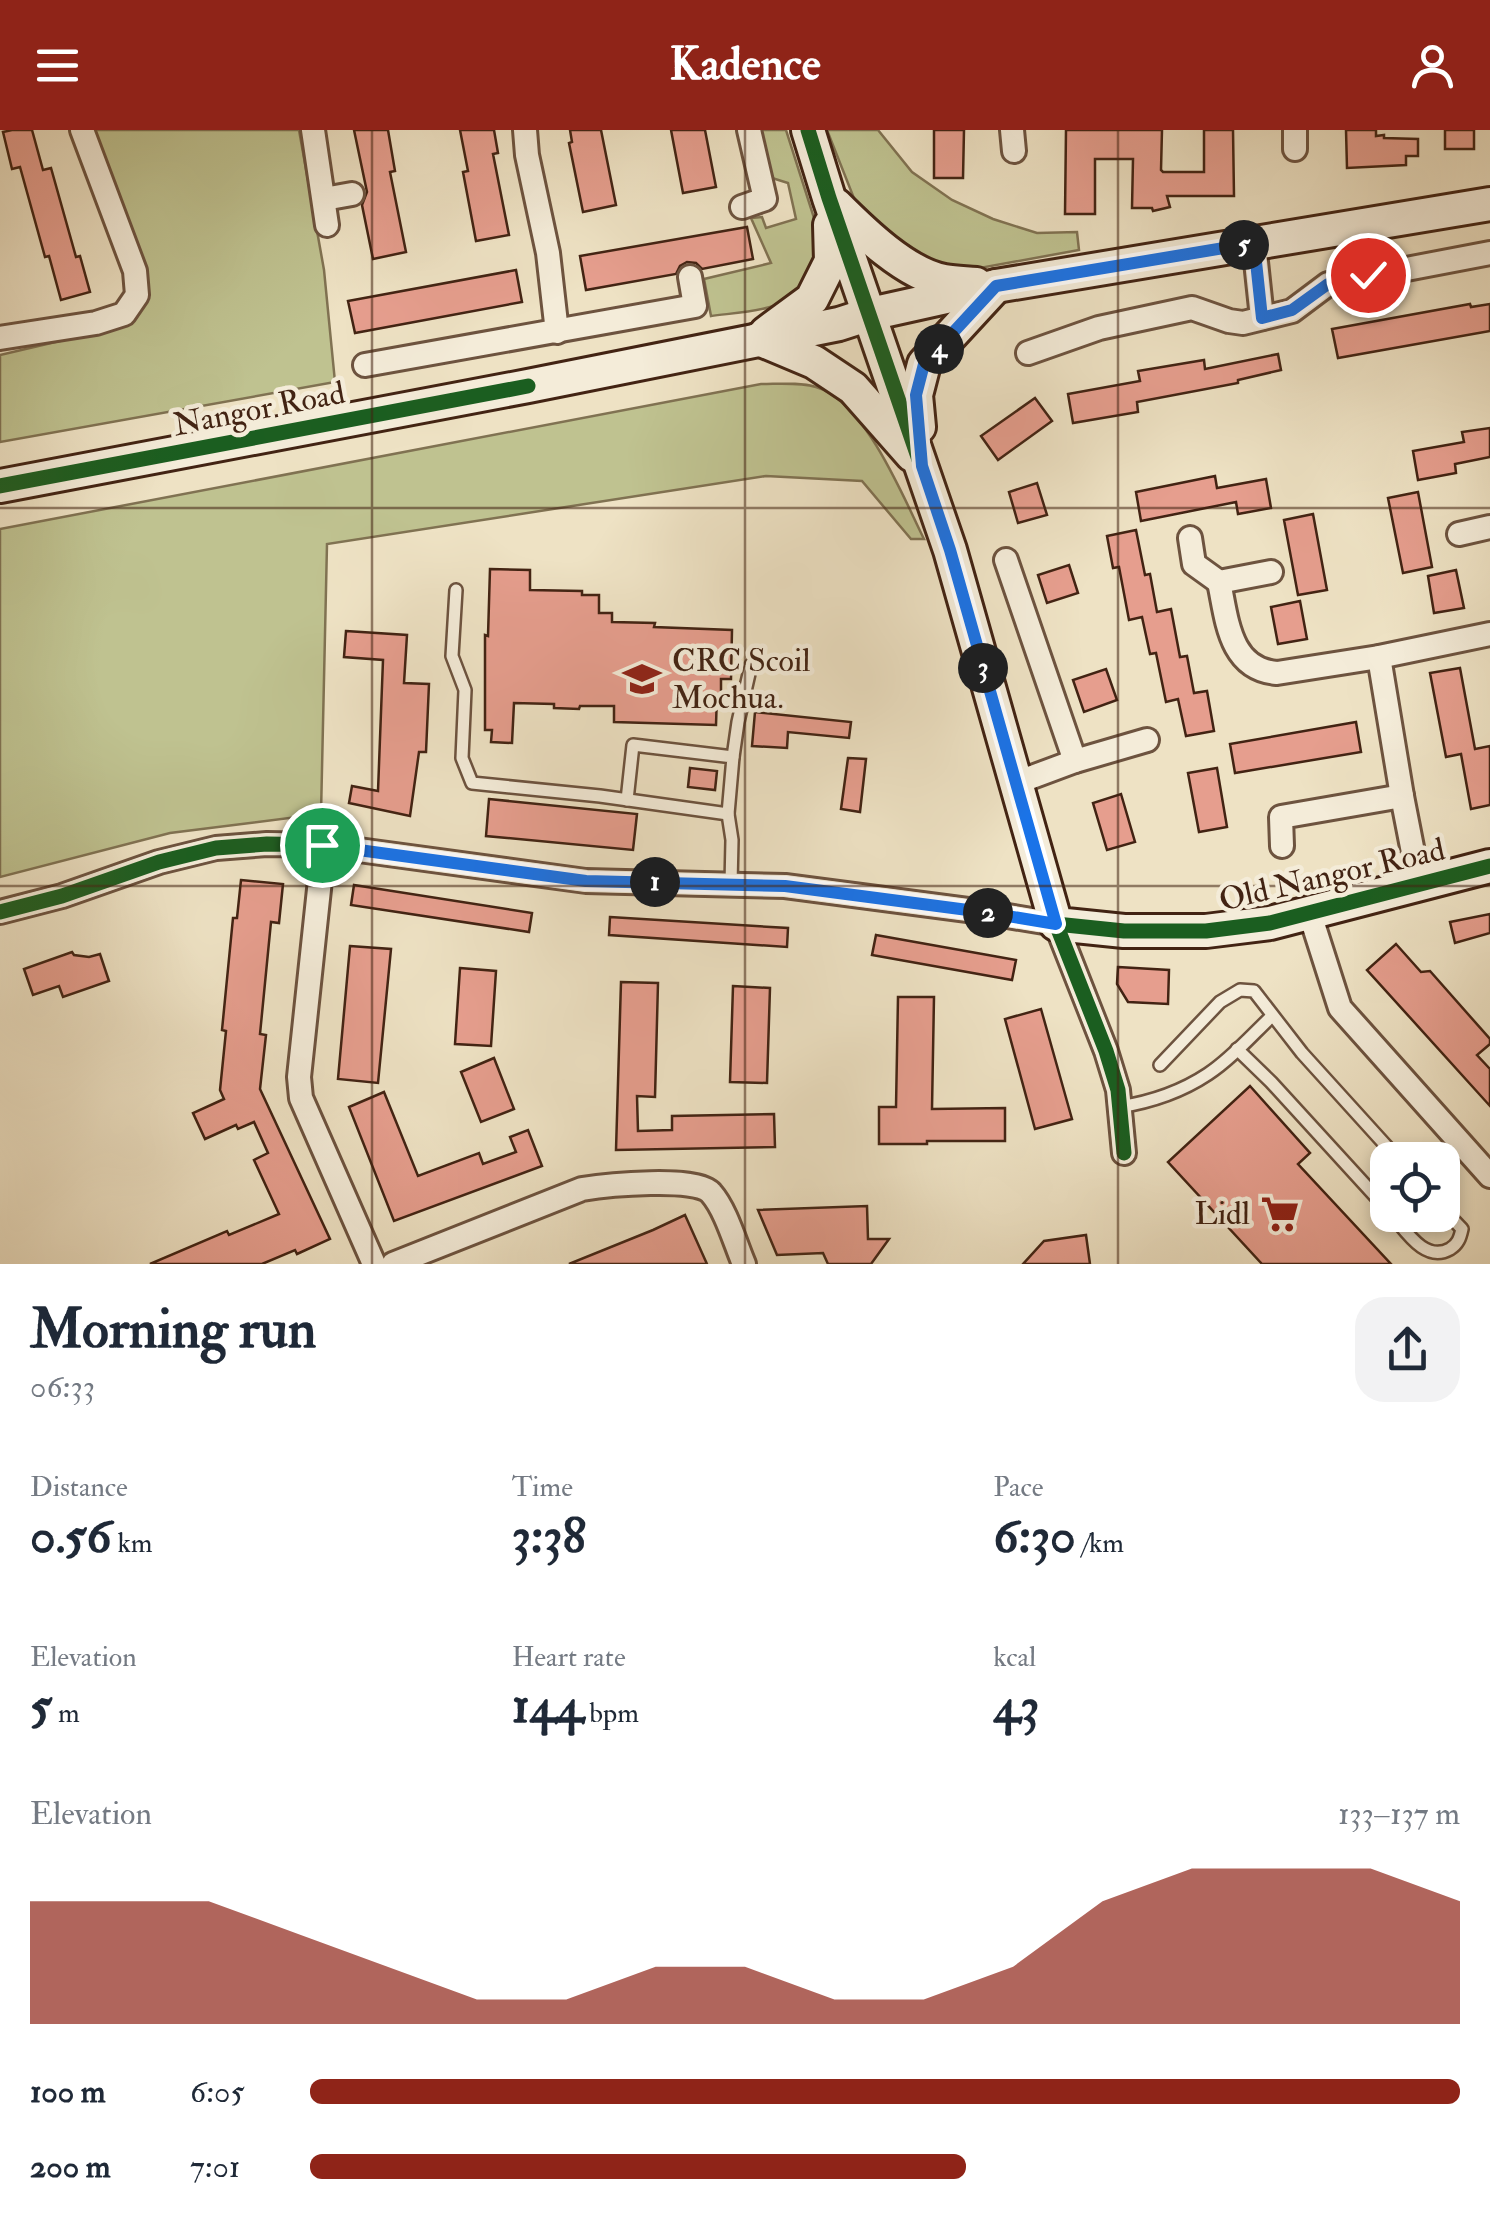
<!DOCTYPE html>
<html lang="en">
<head>
<meta charset="utf-8">
<style>
	:root { --surface:#fff; --page:#f2f2f3; --text:#1f2937; --muted:#747a83; --accent:#8f2418 }
	body { margin:0; font-family:"IM FELL Double Pica",serif; background:var(--page); color:var(--text); height:100vh; display:flex; flex-direction:column; font-size:38px; white-space:nowrap }
	* { box-sizing:border-box; margin:0 }
	p { font-size:32px; color:var(--muted) }
	.icon { flex:none; width:55px; height:55px; fill:none; stroke:currentColor; stroke-width:2; stroke-linecap:round; stroke-linejoin:round }
	.map { position:relative; height:1134px; overflow:hidden }
	.side { display:flex; flex-direction:column; background:var(--surface); flex:1 }
	.side>* { flex:none }
	.buttons { position:absolute; left:1370px; top:1012px; display:grid; gap:20px }
	.buttons a { display:grid; place-items:center; width:90px; height:90px; border-radius:20px; background:var(--surface); box-shadow:0 5px 15px #0003; font-size:50px }
	.pin { position:absolute; display:grid; place-items:center; width:85px; height:85px; color:#fff; margin:-42px; border:5px solid #fff; border-radius:50%; box-shadow:0 2px 10px #0007 }
	.km { position:absolute; width:50px; height:50px; margin:-25px; border-radius:50%; background:#222; color:#fff; font-size:28px; line-height:50px; text-align:center }
	.round { display:grid; place-items:center; flex:none; width:105px; height:105px; border-radius:30px; background:var(--page) }
	.headline { display:flex; align-items:center; justify-content:space-between; height:170px; padding:0 30px }
	h1 { font-size:55px; font-weight:800; line-height:75px }
	.stats { display:grid; grid-template-columns:repeat(3,1fr); gap:15px; height:170px; padding:10px 30px }
	.stats div { display:grid; align-content:center }
	.stats b { font-size:50px; font-weight:800 }
	.stats small { font-size:28px; font-weight:400 }
	.stats p { font-size:28px }
	.chart { height:280px; padding:20px 30px }
	.chart p { display:flex; justify-content:space-between }
	.chart svg { width:100%; height:180px; margin-top:10px; fill:var(--accent); opacity:.7 }
	ul { padding:0 30px; list-style:none; font-size:32px }
	li { display:grid; grid-template-columns:160px 120px 1fr; align-items:center; height:75px }
	li i { height:25px; border-radius:12px; background:var(--accent) }
	header { display:flex; justify-content:space-between; align-items:center; height:130px; padding:0 30px; background:var(--accent); color:#fff; font-size:45px; font-weight:800 }
	.map>svg:first-child { display:block }
	.green { fill:#bfc290; stroke:#807252; stroke-width:2.5 }
	.building { fill:#e69e8e; stroke:#422313; stroke-width:2.5 }
	.lines { fill:none; stroke-linecap:round; stroke-linejoin:round }
	.lane-casing { stroke:#6d533f; stroke-width:16 }
	.street-casing { stroke:#6d533f; stroke-width:28 }
	.secondary-casing { stroke:#422313; stroke-width:38 }
	.lane { stroke:#f4ecd9; stroke-width:11 }
	.street { stroke:#f4ecd9; stroke-width:22 }
	.secondary { stroke:#f4ecd9; stroke-width:32 }
	.cycleway-casing { stroke:#f4ecd9; stroke-width:21 }
	.cycleway { stroke:#1b5e20; stroke-width:15 }
	.route-casing { stroke:#fff; stroke-width:20 }
	.route { stroke:#1a73e8; stroke-width:12 }
	.grid { fill:none; stroke:#422313; stroke-width:2.5; stroke-opacity:0.55 }
	.labels { text-anchor:middle; dominant-baseline:central; stroke-width:9; stroke-linejoin:round; paint-order:stroke }
	.street-label { font-size:32px; fill:#422313; stroke:#f4ecd9 }
	.poi-label { font-size:32px; fill:#422313; stroke:#f4ecd9; text-anchor:start }
</style>
</head>
<body>
<header><svg class="icon" aria-label="menu" viewBox="0 0 24 24"><path d="M4 6h16M4 12h16M4 18h16"/></svg>Kadence<svg class="icon" aria-label="person" viewBox="0 0 24 24"><circle cx="12" cy="8" r="4"/><path d="M4 21q1-7 8-7t8 7"/></svg></header>
<div class="map">
<svg width="1490" height="1134" viewBox="0 0 1490 1134">
	<rect width="100%" height="100%" fill="#eee2c4"/>
	<filter id="stains"><feTurbulence type="fractalNoise" baseFrequency=".002" numOctaves="4"/><feColorMatrix values="0 0 0 0 .2 0 0 0 0 .09 0 0 0 0 .02 0 0 0 .5 -.17"/></filter>
	<radialGradient id="worn" r=".72"><stop offset=".6" stop-color="#630" stop-opacity="0"/><stop offset="1" stop-color="#630" stop-opacity=".3"/></radialGradient>
	<!-- green -->
	<g class="green">
		<path d="M94 0H299L324 140 335 252 0 312V225L98 202 141 173Z"/>
		<path d="M761 0H786L822 113C813 127 813 143 803 157 784 182 739 182 711 186L704 149 771 133 751 88 762 87 766 98 796 89 788 53 772 48Z"/>
		<path d="M827 0H878L912 42 952 70 993 89 1037 103 1077 102 1079 120 969 140 920 132 857 76Z"/>
		<path d="M761 254C779 254 799 252 816 257 865 271 903 367 924 409H911L862 351 766 346 327 414 321 684 170 703 0 747V399Z"/>
	</g>
	<!-- building -->
	<g class="building">
		<path d="M12 0H32L43 40 51 38 76 127 80 126 90 162 61 170 49 126 45 127 20 37 12 39 3 2Z"/>
		<path d="M354 0H388L395 41 390 42 406 122 373 129 362 75 367 62Z"/>
		<path d="M460 0H494L498 23 493 24 509 105 476 111 463 42 468 41Z"/>
		<path d="M570 0H601L616 75 583 82 569 13 572 12Z"/>
		<path d="M671 0H705L716 57 683 63Z"/>
		<path d="M934 0H964L963 48H934Z"/>
		<path d="M1066 0H1162L1161 40 1163 42H1204V0H1233L1234 66H1167L1170 77 1153 81 1152 78H1132L1133 29H1095V84H1065Z"/>
		<path d="M1346 0H1376V6L1384 5V8L1418 9V26H1406V35L1347 38Z"/>
		<rect x="1445" y="0" width="29" height="19"/>
		<path d="M747 97 753 129 702 139 696 133 687 132 680 136 676 144 586 160 580 126Z"/>
		<path d="M516 140 522 172 355 203 348 171Z"/>
		<path d="M1470 174 1471 177 1490 174V201L1338 228 1332 199Z"/>
		<path d="M1278 224 1281 240 1238 250V253L1137 272 1138 282 1073 293 1068 264 1140 251 1138 241 1204 230 1205 239Z"/>
		<path d="M1035 268 1052 291 998 330 981 306Z"/>
		<path d="M1490 298V327L1455 334 1456 343 1418 350 1413 321 1464 312 1462 302Z"/>
		<path d="M1215 346 1217 358 1266 349 1271 378 1238 384 1236 372 1141 391 1136 362Z"/>
		<path d="M1037 353 1047 385 1018 393 1009 362Z"/>
		<path d="M1418 362 1432 437 1403 443 1388 368Z"/>
		<path d="M1313 384 1327 460 1298 465 1284 390Z"/>
		<path d="M1136 400 1145 445 1150 444 1157 482 1171 479 1180 527 1187 526 1194 563 1207 561 1214 601 1186 606 1178 569 1166 572 1156 523 1150 524 1142 487 1129 490 1119 437 1113 438 1107 406Z"/>
		<path d="M1069 435 1078 463 1047 473 1038 445Z"/>
		<path d="M490 439 530 440V460L582 461V465H599V483H612V492L655 493 654 497 732 500 731 549H721V564H717L716 595 614 592V576H580L579 579 554 578V574L514 573 512 613 491 612 492 600H485V505L488 506Z"/>
		<path d="M1456 440 1464 478 1434 483 1428 446Z"/>
		<path d="M1300 471 1307 509 1278 514 1271 477Z"/>
		<path d="M346 501 407 505 404 553 429 554 426 622H419L410 686 349 673 352 656 378 661 383 530 344 527Z"/>
		<path d="M1460 538 1475 619 1490 616V675L1471 679 1461 624 1446 627 1430 543Z"/>
		<path d="M1106 539 1117 570 1084 582 1073 550Z"/>
		<path d="M755 582 851 592 849 608 788 602 787 618 752 616Z"/>
		<path d="M1356 592 1361 622 1235 643 1230 614Z"/>
		<path d="M848 628 866 629 860 682 841 679Z"/>
		<path d="M690 638 717 641 715 660 688 657Z"/>
		<path d="M1217 638 1227 697 1199 702 1188 643Z"/>
		<path d="M1121 664 1135 712 1107 720 1093 673Z"/>
		<path d="M489 669 637 684 633 720 486 706Z"/>
		<path d="M241 750 283 754 279 793 271 792 260 904 266 905 260 959 330 1109 297 1124 295 1120 262 1134H150L227 1101 229 1105 279 1084 254 1030 268 1023 254 992 238 999 236 995 205 1009 193 983 224 969 220 960 226 901 222 900 233 788H237Z"/>
		<path d="M354 755 532 783 529 802 351 775Z"/>
		<path d="M1490 784V803L1455 813 1450 792Z"/>
		<path d="M610 787 788 798 787 817 609 805Z"/>
		<path d="M876 805 1016 830 1012 850 872 825Z"/>
		<path d="M1396 814 1421 842 1430 841 1490 909V914L1477 925 1490 939V976L1367 840Z"/>
		<path d="M350 816 391 819 378 953 338 949Z"/>
		<path d="M72 822 74 825 89 827 100 824 109 851 63 867 59 856 33 865 24 839Z"/>
		<path d="M1118 837 1169 840 1168 874 1128 872 1117 854Z"/>
		<path d="M460 838 496 841 491 916 455 914Z"/>
		<path d="M621 852 658 853 655 967 637 966 638 1001 672 1000V986L774 984 775 1017 616 1020Z"/>
		<path d="M733 856 770 858 767 953 730 952Z"/>
		<path d="M898 867H934L932 979 1005 978V1011H927V1014H879V977H896Z"/>
		<path d="M1041 879 1072 989 1035 999 1005 889Z"/>
		<path d="M494 928 514 979 481 992 461 942Z"/>
		<path d="M1250 956 1310 1023 1298 1034 1391 1134H1262L1168 1032Z"/>
		<path d="M384 962 418 1046 479 1023 483 1034 516 1022 510 1007 528 1000 542 1036 394 1091 349 977Z"/>
		<path d="M867 1076 868 1109H889L871 1134H828L823 1123 777 1125 758 1080Z"/>
		<path d="M685 1085 707 1134H569L653 1100Z"/>
		<path d="M1086 1105 1090 1134H1023L1044 1111Z"/>
	</g>
	<g class="lines">
		<!-- lane casing -->
		<g class="lane-casing">
			<g id="lane">
				<path d="M456 460 452 526 465 560 462 628 472 653 600 666 728 684"/>
				<path d="M733 627 738 592 751 535"/>
				<path d="M627 670 633 615 733 627 728 684 732 710 731 754"/>
				<path d="M1237 919 1271 952 1388 1080"/>
				<path d="M1160 935 1220 872 1240 860 1254 861 1302 923 1399 1030"/>
				<path d="M1119 977C1151 972 1181 962 1208 944 1231 929 1252 905 1272 886"/>
				<path d="M1392 1085C1406 1101 1425 1133 1450 1119 1458 1114 1460 1108 1462 1099L1442 1078"/>
			</g>
		</g>
		<!-- street casing -->
		<g class="street-casing">
			<g id="street">
				<path d="M313 0 327 95"/>
				<path d="M525 0 527 25 548 123 557 202"/>
				<path d="M1012 0 1014 21"/>
				<path d="M1295 0V19"/>
				<path d="M324 69 352 64"/>
				<path d="M742 77 765 69 749 0"/>
				<path d="M1254 113 1262 188"/>
				<path d="M0 208 96 193 124 184 137 165 135 141 82 0"/>
				<path d="M1028 223 1099 198 1192 178 1229 191 1243 193 1292 181 1328 154 1490 123"/>
				<path d="M365 235 695 176 690 147"/>
				<path d="M1459 404 1490 397"/>
				<path d="M1190 408 1194 434 1219 452 1271 442"/>
				<path d="M1006 430 1075 631 1016 653"/>
				<path d="M1219 452C1227 489 1229 539 1277 543L1379 527 1490 504"/>
				<path d="M1379 527 1402 666 1419 753"/>
				<path d="M1075 631 1147 610"/>
				<path d="M1282 716 1281 687 1402 666"/>
				<path d="M320 750 299 947 301 968 374 1134"/>
				<path d="M0 782 62 766 159 732 216 718 267 714 322 715 586 751 785 756 983 782 1056 794 1106 921 1118 960 1124 1023"/>
				<path d="M1310 784 1340 878 1490 1046"/>
				<path d="M393 1134 582 1059C606 1055 697 1046 711 1063 726 1080 735 1113 744 1134"/>
			</g>
		</g>
		<!-- secondary casing -->
		<g class="secondary-casing">
			<g id="secondary">
				<path d="M808 0 829 68 950 420 1056 794 1124 801H1206L1270 793 1490 736"/>
				<path d="M836 75C863 102 906 144 944 151 955 153 965 153 976 154"/>
				<path d="M766 203 812 169 831 131 830 95"/>
				<path d="M759 209 814 232 853 258 912 325"/>
				<path d="M919 297 916 265 924 234 996 156"/>
				<path d="M0 356 528 256 839 194 870 184 996 156 1490 74"/>
			</g>
		</g>
		<!-- lane -->
		<use href="#lane" class="lane"/>
		<!-- street -->
		<use href="#street" class="street"/>
		<!-- secondary -->
		<use href="#secondary" class="secondary"/>
		<!-- cycleway casing -->
		<g class="cycleway-casing">
			<g id="cycleway">
				<path d="M808 0 829 68 950 420 1056 794 1106 921 1118 960 1124 1023"/>
				<path d="M0 356 528 256"/>
				<path d="M0 782 62 766 159 732 216 718 267 714 322 715 586 751 785 756 983 782 1056 794 1124 801H1206L1270 793 1490 736"/>
			</g>
		</g>
		<!-- cycleway -->
		<use href="#cycleway" class="cycleway"/>
	</g>
	<g class="lines">
		<!-- route casing -->
		<g class="route-casing">
			<path id="route" d="M322 715 586 751 785 756 983 782 1056 794 950 420 922 336 916 265 924 234 996 156 1254 113 1262 188 1292 180 1328 154 1368 145"/>
		</g>
		<!-- route -->
		<use href="#route" class="route"/>
	</g>
	<!-- grid -->
	<path class="grid" d="M372 0V1134M745 0V1134M1118 0V1134M0 378H1490M0 756H1490"/>
	<!-- icons -->
	<defs>
		<g id="school-bare" transform="scale(3)"><path d="M0-5L7-2L0 1L-7-2ZM-4 1L0 2.5L4 1V4Q0 6-4 4Z" fill="#8f2418" stroke="#f4ecd9" stroke-width="2.5" paint-order="stroke"/></g>
		<g id="supermarket-bare" transform="scale(3)"><path d="M-6-5.5h2.5l.6 2H6L4.5 2H-2.5L-4.4-4H-6ZM-1.5 3.2a1.3 1.3 0 1 0 .1 0ZM3 3.2a1.3 1.3 0 1 0 .1 0Z" fill="#8f2418" stroke="#f4ecd9" stroke-width="2.5" paint-order="stroke"/></g>
	</defs>
	<g fill-rule="evenodd">
		<use href="#school-bare" x="642" y="549"/>
		<use href="#supermarket-bare" x="1280" y="1084"/>
	</g>
	<g class="labels">
		<!-- street labels -->
		<g class="street-label">
			<text transform="translate(259 279) rotate(-11)">Nangor Road</text>
			<text transform="translate(1332 745) rotate(-13)">Old Nangor Road</text>
		</g>
		<!-- poi labels -->
		<g class="poi-label">
			<text x="672" y="531">CRC Scoil<tspan x="672" dy="37">Mochua.</tspan></text>
			<text x="1250" y="1084" text-anchor="end">Lidl</text>
		</g>
	</g>
	<rect width="100%" height="100%" filter="url(#stains)"/>
	<rect width="100%" height="100%" fill="url(#worn)"/>
</svg>
<div class="buttons">
<a><svg class="icon" aria-label="locate" viewBox="0 0 24 24"><circle cx="12" cy="12" r="6"/><path d="M12 2v4M12 18v4M2 12h4M18 12h4"/></svg></a>
</div>
<div class="pin" style="left:322px;top:715px;background:#1e9e55"><svg class="icon" aria-label="arrive" viewBox="0 0 24 24"><path d="M6 21V4h12l-3 4 3 4H6"/></svg></div>
<div class="pin" style="left:1368px;top:145px;background:#d93025"><svg class="icon" aria-label="check" viewBox="0 0 24 24"><path d="M5 12l5 5 9-10"/></svg></div>
<b class="km" style="left:655px;top:752px">1</b>
<b class="km" style="left:988px;top:783px">2</b>
<b class="km" style="left:983px;top:538px">3</b>
<b class="km" style="left:939px;top:219px">4</b>
<b class="km" style="left:1244px;top:115px">5</b>
</div>
<section class="side">
<div class="headline"><div><h1>Morning run</h1><p>06:33</p></div><a class="round"><svg class="icon" aria-label="share" viewBox="0 0 24 24"><path d="M12 15V3M7 8l5-5 5 5M5 13v7h14v-7"/></svg></a></div>
<div class="stats">
<div><p>Distance</p><b>0.56<small> km</small></b></div>
<div><p>Time</p><b>3:38</b></div>
<div><p>Pace</p><b>6:30<small> /km</small></b></div>
</div>
<div class="stats">
<div><p>Elevation</p><b>5<small> m</small></b></div>
<div><p>Heart rate</p><b>144<small> bpm</small></b></div>
<div><p>kcal</p><b>43</b></div>
</div>
<div class="chart"><p><span>Elevation</span>133–137 m</p>
<svg viewBox="0 0 160 44" preserveAspectRatio="none"><path d="M0 44V14L10 14L20 14L30 22L40 30L50 38L60 38L70 30L80 30L90 38L100 38L110 30L120 14L130 6L140 6L150 6L160 14V44z"/></svg>
</div>
<ul>
<li><b>100 m</b>6:05<i style="width:100%"></i></li>
<li><b>200 m</b>7:01<i style="width:57%"></i></li>
</ul>
</section>
</body>
</html>
